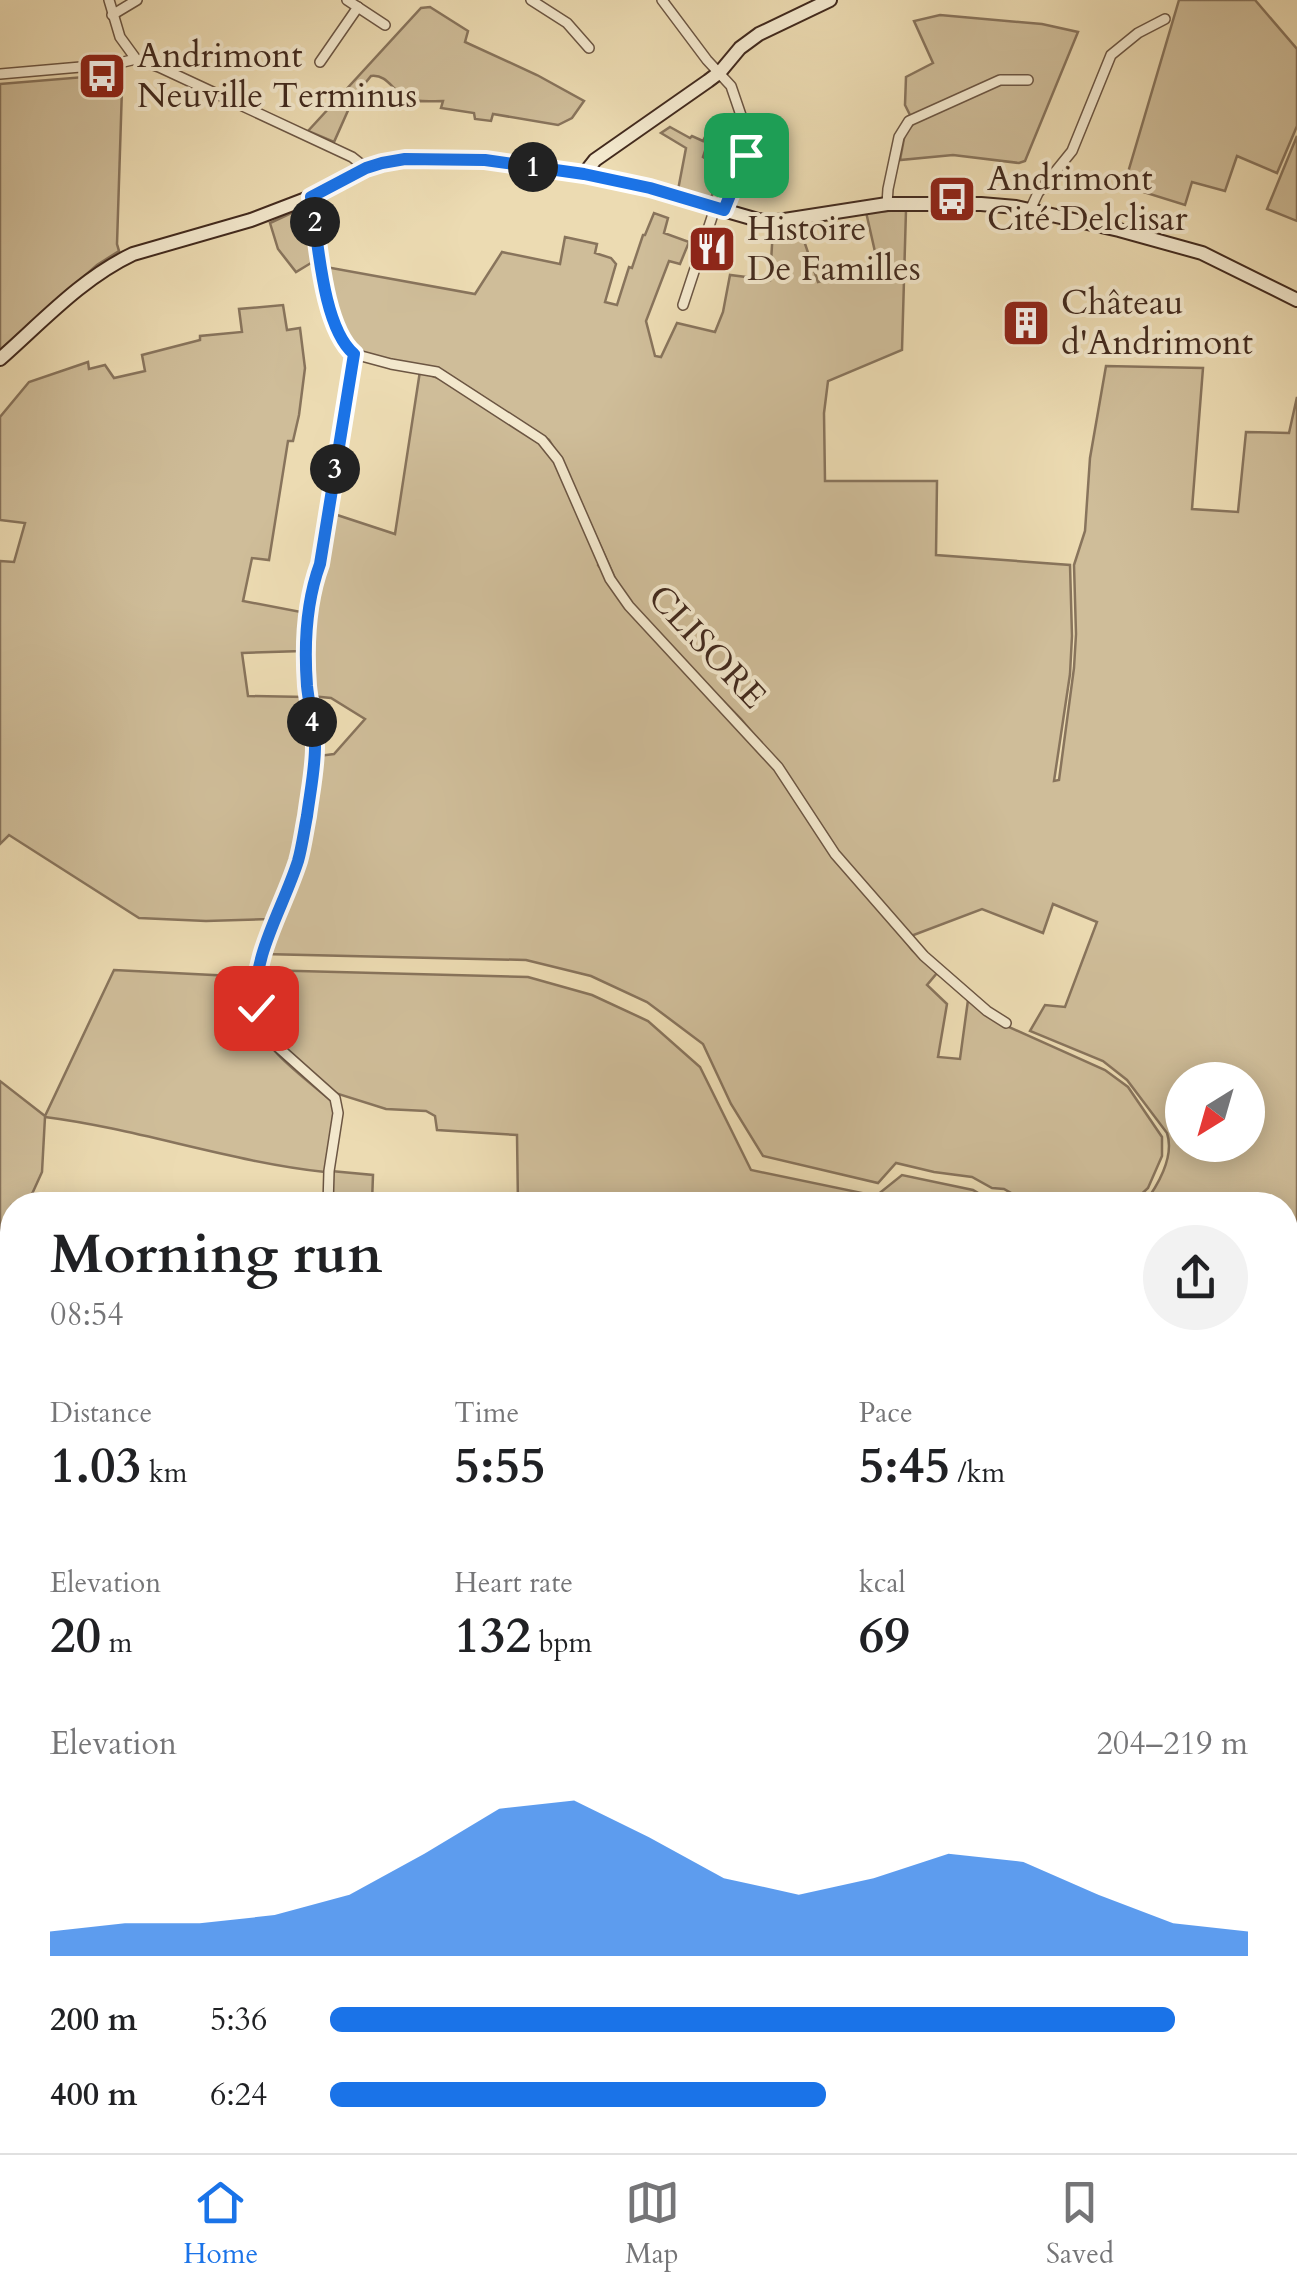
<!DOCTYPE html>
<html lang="en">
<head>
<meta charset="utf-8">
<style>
	:root { --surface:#fff; --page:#f2f2f2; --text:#202124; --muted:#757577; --line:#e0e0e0; --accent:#1a73e8 }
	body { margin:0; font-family:Cardo,serif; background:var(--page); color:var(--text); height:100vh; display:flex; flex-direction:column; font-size:38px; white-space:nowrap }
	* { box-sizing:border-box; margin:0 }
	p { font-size:32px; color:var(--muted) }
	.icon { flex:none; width:55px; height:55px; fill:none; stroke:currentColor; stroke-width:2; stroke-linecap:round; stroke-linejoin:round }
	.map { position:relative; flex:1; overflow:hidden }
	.side { position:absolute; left:0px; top:1192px; width:1298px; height:962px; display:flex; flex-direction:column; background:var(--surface); border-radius:40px 40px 0 0; box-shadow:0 5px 25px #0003 }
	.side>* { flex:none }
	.needle { width:65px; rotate:217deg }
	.tools { position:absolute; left:1165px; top:1062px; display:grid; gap:20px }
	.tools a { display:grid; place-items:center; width:100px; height:100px; border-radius:50%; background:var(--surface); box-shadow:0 5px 25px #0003; font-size:50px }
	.pin { position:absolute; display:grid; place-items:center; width:85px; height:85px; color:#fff; margin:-42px; border-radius:20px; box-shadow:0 5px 15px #0006 }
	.km { position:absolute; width:50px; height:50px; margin:-25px; border-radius:50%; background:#222; color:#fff; font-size:28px; line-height:50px; text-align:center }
	.round { display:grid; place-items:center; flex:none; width:105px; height:105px; border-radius:52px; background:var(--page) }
	.head { display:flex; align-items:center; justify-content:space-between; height:170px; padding:0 50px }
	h1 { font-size:55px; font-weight:700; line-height:75px }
	.metrics { display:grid; grid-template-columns:repeat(3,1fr); gap:15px; height:170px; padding:10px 50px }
	.metrics div { display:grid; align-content:center }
	.metrics b { font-size:50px; font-weight:700 }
	.metrics small { font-size:28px; font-weight:400 }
	.metrics p { font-size:28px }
	.chart { height:280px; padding:20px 50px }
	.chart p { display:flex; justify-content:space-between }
	.chart svg { width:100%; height:180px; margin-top:10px; fill:var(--accent); opacity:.7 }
	ul { padding:0 50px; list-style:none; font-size:32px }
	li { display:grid; grid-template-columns:160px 120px 1fr; align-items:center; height:75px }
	li i { height:25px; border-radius:12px; background:var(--accent) }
	.tab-bar { display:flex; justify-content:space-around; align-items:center; height:140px; border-top:2px solid var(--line); background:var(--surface); font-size:28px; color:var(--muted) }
	.tab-bar a { display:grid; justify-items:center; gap:5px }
	.tab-bar .selected { color:var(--accent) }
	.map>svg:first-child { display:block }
	.green { fill:#cfbd99; stroke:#88745c; stroke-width:2.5; fill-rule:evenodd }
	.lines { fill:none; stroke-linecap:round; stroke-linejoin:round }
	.stream { stroke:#857059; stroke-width:2.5 }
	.street-casing { stroke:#6c5643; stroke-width:12 }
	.secondary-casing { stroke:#422a1e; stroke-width:16 }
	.street { stroke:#f3e8cd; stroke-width:9 }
	.secondary { stroke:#f3e8cd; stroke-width:12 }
	.route-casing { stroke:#fff; stroke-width:20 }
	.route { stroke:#1a73e8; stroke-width:12 }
	.labels { text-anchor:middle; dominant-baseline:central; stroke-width:8; stroke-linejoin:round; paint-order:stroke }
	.poi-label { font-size:35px; fill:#422a1e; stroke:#f3e8cd; text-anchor:start }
	.street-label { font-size:35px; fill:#422a1e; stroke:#f3e8cd }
</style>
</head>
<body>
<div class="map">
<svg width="1297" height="2153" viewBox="0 0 1297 2153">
	<rect width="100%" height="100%" fill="#ecdbb2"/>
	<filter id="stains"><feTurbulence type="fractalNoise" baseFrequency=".002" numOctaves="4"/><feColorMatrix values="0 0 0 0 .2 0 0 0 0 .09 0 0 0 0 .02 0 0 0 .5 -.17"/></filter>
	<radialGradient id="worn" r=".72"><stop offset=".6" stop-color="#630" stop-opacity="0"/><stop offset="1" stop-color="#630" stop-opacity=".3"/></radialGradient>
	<!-- green -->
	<g class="green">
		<path d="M1179 0H1255L1297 49V126L1277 173 1237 156 1225 191 1192 182 1185 205 1124 186Z"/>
		<path d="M430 7 468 31 465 42 537 75 584 101 572 118 558 125 493 114 491 121 475 119 474 113 441 108 443 101C431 101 418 103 407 98 392 91 388 74 371 76L354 97 334 142 308 131 421 8Z"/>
		<path d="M940 15 1042 24 1078 32 1025 161 1019 163 953 155 900 160 905 133 914 123 905 105 906 77 933 63 914 21Z"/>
		<path d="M84 77 86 87 92 91 122 88 117 244 119 251 97 265 0 350V84Z"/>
		<path d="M670 127 690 138 692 136 703 141 705 137 709 139 703 157 717 166 712 196 708 198 678 190 686 148 661 133Z"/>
		<path d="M1297 136V221L1267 209Z"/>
		<path d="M302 208 309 211 315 254 311 263 296 272 278 249 270 223Z"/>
		<path d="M906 210 902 350 828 381 824 413 825 481H937L936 555 1070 565 1072 636 1070 674 1054 781 1059 780 1074 668 1076 634 1074 565 1085 531 1090 458 1106 366 1203 368 1192 509 1238 512 1246 432 1289 433 1297 397V2022L1285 2019V1205H1143C1157 1187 1175 1157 1167 1133L1127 1080 1103 1061 1030 1031 1045 1005 1065 1007 1097 922 1053 904 1043 933 982 909 911 936 836 850 785 772 741 719 642 618 619 587 563 463 549 440 443 371 361 354C329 334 330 300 326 267L475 294 502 252 560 264 565 237 597 244 595 253 611 258 616 264 605 302 617 305 629 267 632 268 643 235H645L654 213 668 218 664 233 689 242 680 264 669 261 646 321 655 356 661 357 677 323 715 332 723 312 730 275 770 280 773 228 799 226 818 282 878 265 866 212ZM1182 1080H1248V1145H1182Z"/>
		<path d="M283 305 287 330 300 328 305 368 299 415 293 441H288L269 560 252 558 243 601 301 612 302 651 242 653 248 696 306 697 312 745 310 780 288 880 269 919 206 921 139 918 9 835 0 844V561L14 562 25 523 0 520V417L29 382 88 362 89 369 105 365 114 378 145 371 142 355 200 340V336L242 332 239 309Z"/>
		<path d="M420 371 451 383 549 450 599 561 598 565 633 614 780 775 912 950 937 973 927 985 947 1004 938 1057 960 1059 968 1000 1000 1023 1105 1070 1128 1087 1162 1137V1156L1148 1188 1130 1205H1032L1004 1189 992 1188 972 1177 934 1172 896 1163 878 1183 763 1156 731 1104 703 1044 647 1002 591 976 526 960 264 954 303 855 318 756 334 754 365 719 331 698 311 696V614L326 551 331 513 395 534Z"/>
		<path d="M114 970 252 977C251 990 249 1004 253 1017 264 1051 309 1081 335 1104V1131L325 1172C231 1162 139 1129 45 1117L42 1172 27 1205H12V1238L10 1243 7 1334 12 1335V1779L0 1800V1081L45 1116Z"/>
		<path d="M260 970 528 977 592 995 648 1021 700 1067 751 1170 876 1196 902 1175 973 1190 998 1205H518L517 1135 437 1130 435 1116 426 1111 386 1109 335 1093 285 1049 261 1021 258 1001Z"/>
		<path d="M331 1171 373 1175 372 1203 388 1205H331Z"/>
		<path d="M12 1787V1984L0 1983V1807Z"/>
		<path d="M1285 2025 1297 2028V2153H780V2142H1285Z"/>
		<path d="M12 2026V2142H327L332 2153H0V2032Z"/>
		<path d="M698 2142 750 2143 752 2153H341L335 2143Z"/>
	</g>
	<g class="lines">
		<!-- stream -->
		<path class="stream" d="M469 2153 471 2142"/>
		<!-- street casing -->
		<g class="street-casing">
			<g id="street">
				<path d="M109 0 120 37 136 59 159 67 352 157 366 168"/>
				<path d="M347 0 385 25"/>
				<path d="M531 0 567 23 589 48"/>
				<path d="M662 0 707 60 731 86 745 127 746 155 744 167 733 185 724 210"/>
				<path d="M112 15 137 0"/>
				<path d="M320 62 358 7"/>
				<path d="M0 74 115 64 136 59"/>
				<path d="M311 197 330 316 339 338 354 354"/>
				<path d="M887 204 888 189 899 137 909 121 1000 80H1028"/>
				<path d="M1030 210 1038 193 1072 151 1111 55 1138 33 1165 19"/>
				<path d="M683 305 715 208"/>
				<path d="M354 354 391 364 437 372 542 440 558 460 610 579 629 606 778 767 835 854 924 956 987 1011 1006 1023"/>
				<path d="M328 1205 329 1171 338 1113 335 1098 279 1048 267 1034 258 1022 255 992 267 935 298 861 306 819 315 745 307 684V625L312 585 320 564 354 354"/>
				<path d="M1285 1558 1297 1564"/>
				<path d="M0 1985 12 1986"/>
			</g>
		</g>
		<!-- secondary casing -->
		<g class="secondary-casing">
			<g id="secondary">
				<path d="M584 174 595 160 708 81 720 72 740 48 759 34 830 0"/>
				<path d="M0 359C42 322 82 278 133 254L251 220 311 197 366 168 381 163 405 159 485 160 584 174 650 189 758 220 778 221 887 204H981L1016 207 1119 230 1202 253 1297 300"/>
			</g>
		</g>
		<!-- street -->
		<use href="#street" class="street"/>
		<!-- secondary -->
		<use href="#secondary" class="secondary"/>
	</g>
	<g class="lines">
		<!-- route casing -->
		<g class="route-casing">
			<path id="route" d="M256 1008C252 954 282 911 298 861 302 847 304 831 307 816 310 793 315 769 315 747 315 726 309 706 307 686 304 645 306 602 320 564L354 354C322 327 318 239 311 197L366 168 382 163 405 159 485 160 584 174 650 188 724 210 746 155"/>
		</g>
		<!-- route -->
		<use href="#route" class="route"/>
	</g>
	<!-- icons -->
	<defs>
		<g id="bus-square" transform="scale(2.5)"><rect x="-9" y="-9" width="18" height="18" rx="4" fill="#8f2418" stroke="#f3e8cd"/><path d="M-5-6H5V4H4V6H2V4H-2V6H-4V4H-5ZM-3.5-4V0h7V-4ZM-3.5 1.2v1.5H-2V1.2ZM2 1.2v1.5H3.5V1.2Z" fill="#fff"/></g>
		<g id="restaurant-square" transform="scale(2.5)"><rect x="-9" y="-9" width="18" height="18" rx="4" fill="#8f2418" stroke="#f3e8cd"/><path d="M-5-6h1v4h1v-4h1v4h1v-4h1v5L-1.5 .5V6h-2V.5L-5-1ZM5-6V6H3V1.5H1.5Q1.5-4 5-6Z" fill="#fff"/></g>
		<g id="building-square" transform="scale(2.5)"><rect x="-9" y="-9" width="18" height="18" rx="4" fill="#8f2418" stroke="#f3e8cd"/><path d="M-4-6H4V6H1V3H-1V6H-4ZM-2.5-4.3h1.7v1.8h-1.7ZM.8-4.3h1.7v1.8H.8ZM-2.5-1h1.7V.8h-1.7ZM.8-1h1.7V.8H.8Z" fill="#fff"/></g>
	</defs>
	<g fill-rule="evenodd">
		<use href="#bus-square" x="102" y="76"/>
		<use href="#bus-square" x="952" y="199"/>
		<use href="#restaurant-square" x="712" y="249"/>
		<use href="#building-square" x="1026" y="323"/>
	</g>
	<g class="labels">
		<!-- poi labels -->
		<g class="poi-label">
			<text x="137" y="56">Andrimont<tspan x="137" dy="40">Neuville Terminus</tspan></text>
			<text x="987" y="179">Andrimont<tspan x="987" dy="40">Cité Delclisar</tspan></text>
			<text x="747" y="229">Histoire<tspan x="747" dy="40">De Familles</tspan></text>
			<text x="1061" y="303">Château<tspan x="1061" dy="40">d'Andrimont</tspan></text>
		</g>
		<!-- street labels -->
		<g class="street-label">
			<text transform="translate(707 647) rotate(47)">CLISORE</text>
		</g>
	</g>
	<rect width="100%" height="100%" filter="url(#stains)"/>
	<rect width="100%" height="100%" fill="url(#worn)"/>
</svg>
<div class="tools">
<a><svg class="needle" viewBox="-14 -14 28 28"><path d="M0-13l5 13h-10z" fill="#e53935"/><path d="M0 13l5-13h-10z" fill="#757577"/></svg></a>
</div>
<div class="pin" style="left:746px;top:155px;background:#1e9e55"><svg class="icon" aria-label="arrive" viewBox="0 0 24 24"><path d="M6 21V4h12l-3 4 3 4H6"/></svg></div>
<div class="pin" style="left:256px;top:1008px;background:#d93025"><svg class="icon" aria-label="check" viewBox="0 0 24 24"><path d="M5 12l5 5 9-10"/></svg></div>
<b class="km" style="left:533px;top:167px">1</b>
<b class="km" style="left:315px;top:222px">2</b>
<b class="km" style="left:335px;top:469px">3</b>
<b class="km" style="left:312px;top:722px">4</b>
<section class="side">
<div class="head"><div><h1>Morning run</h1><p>08:54</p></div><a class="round"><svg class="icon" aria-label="share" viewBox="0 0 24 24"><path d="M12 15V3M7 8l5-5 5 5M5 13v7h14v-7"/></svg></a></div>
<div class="metrics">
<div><p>Distance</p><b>1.03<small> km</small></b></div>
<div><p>Time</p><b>5:55</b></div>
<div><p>Pace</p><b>5:45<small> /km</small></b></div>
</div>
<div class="metrics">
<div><p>Elevation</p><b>20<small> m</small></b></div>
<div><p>Heart rate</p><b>132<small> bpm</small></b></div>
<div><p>kcal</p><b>69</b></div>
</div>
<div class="chart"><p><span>Elevation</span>204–219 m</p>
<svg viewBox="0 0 160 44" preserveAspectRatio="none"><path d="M0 44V38L10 36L20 36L30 34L40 29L50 19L60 8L70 6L80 15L90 25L100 29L110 25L120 19L130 21L140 29L150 36L160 38V44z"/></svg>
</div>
<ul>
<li><b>200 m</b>5:36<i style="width:92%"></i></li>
<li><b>400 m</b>6:24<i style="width:54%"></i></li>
</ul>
</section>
</div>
<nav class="tab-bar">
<a class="selected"><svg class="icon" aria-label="home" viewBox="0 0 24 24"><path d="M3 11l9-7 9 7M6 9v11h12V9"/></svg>Home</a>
<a><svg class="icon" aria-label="map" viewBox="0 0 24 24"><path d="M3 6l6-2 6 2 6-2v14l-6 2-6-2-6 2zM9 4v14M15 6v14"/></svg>Map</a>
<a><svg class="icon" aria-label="saved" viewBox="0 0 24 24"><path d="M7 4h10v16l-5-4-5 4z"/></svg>Saved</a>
</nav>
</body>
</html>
